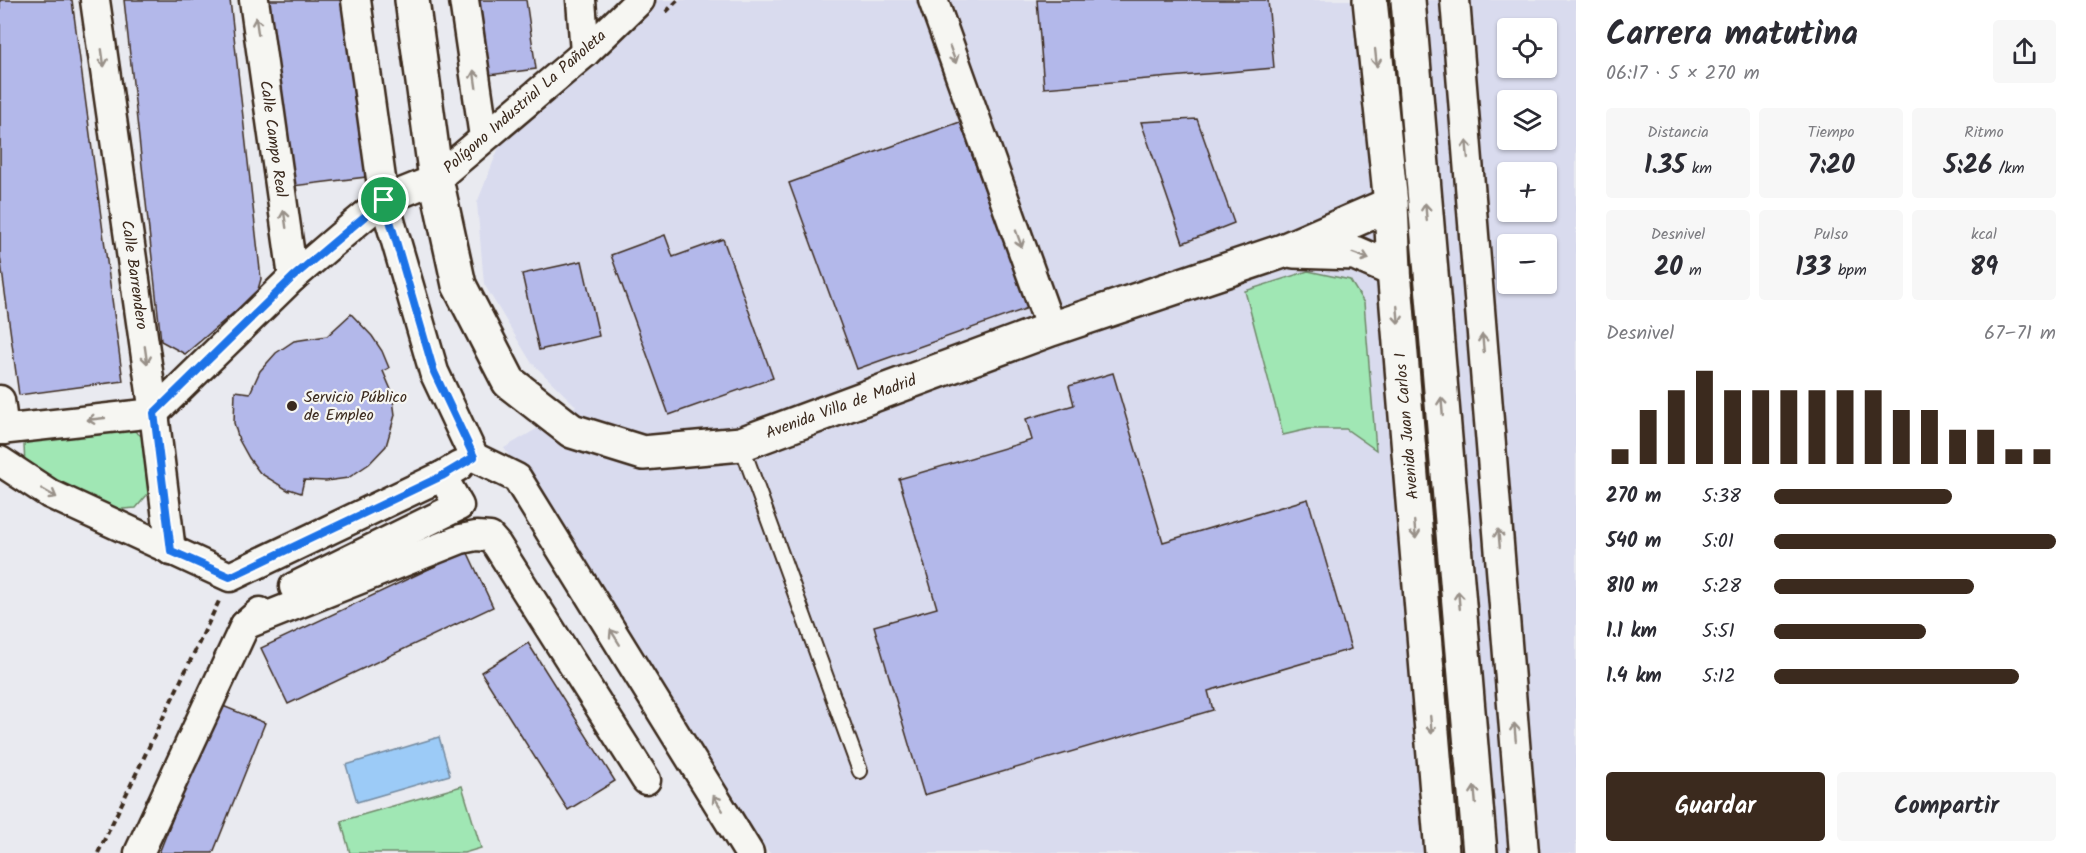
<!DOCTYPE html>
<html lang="es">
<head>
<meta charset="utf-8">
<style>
	:root { --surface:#fff; --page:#f7f7f7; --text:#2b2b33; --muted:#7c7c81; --accent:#3b2a1e }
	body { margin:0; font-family:Kalam,sans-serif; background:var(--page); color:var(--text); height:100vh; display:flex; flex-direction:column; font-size:22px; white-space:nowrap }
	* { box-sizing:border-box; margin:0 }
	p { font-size:20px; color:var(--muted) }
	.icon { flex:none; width:33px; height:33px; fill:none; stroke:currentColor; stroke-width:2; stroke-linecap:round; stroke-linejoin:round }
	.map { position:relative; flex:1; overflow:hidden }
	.details { display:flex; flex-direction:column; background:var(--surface); width:510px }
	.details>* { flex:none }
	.buttons { position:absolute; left:1497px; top:18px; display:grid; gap:12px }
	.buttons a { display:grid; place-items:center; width:60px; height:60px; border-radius:6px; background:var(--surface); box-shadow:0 2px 4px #0004; font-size:30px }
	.pin { position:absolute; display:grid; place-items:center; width:51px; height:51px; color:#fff; margin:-26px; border:3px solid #fff; border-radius:50%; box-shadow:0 2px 6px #0007 }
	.round { display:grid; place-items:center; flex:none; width:63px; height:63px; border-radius:6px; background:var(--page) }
	.overview { display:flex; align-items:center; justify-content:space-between; height:102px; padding:0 30px }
	h1 { font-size:33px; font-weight:700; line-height:45px }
	.stats { display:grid; grid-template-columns:repeat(3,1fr); gap:9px; height:102px; padding:6px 30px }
	.stats div { display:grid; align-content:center; border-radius:6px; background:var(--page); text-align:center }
	.stats b { font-size:26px; font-weight:700 }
	.stats small { font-size:16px; font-weight:400 }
	.stats p { font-size:16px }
	.chart { height:168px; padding:12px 30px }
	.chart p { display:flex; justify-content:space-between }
	.chart svg { width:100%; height:108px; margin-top:6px; stroke:var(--accent); stroke-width:6 }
	.cta { display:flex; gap:12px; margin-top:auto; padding:12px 30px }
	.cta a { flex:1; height:69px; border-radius:6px; background:var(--accent); color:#fff; font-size:24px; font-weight:700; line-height:69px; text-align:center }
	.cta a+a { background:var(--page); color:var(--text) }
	ul { padding:0 30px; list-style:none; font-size:20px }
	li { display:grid; grid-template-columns:96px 72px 1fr; align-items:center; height:45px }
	li i { height:15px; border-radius:8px; background:var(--accent) }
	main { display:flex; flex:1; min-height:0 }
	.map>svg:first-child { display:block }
	.built { fill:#d9dbee; fill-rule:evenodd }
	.green { fill:#a0e7b4; stroke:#6e8869; stroke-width:1.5 }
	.water { fill:#9ccbf7; stroke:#758ba0; stroke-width:1.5 }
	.building { fill:#b3b8ea; stroke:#3b2a1e; stroke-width:1.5 }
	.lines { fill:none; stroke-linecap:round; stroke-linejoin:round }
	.lane-casing { stroke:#3b2a1e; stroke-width:18 }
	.street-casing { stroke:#3b2a1e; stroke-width:33 }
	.secondary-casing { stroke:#3b2a1e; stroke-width:38 }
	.path { stroke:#3b2a1e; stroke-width:4; stroke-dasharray:6 4.5; stroke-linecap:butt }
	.lane { stroke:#f6f6f2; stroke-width:14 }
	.street { stroke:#f6f6f2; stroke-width:28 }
	.secondary { stroke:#f6f6f2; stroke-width:33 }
	.oneway { stroke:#989088 }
	.route-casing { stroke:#fff; stroke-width:12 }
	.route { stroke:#1a73e8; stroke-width:8 }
	.poi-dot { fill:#3b2a1e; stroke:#f6f6f2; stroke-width:2 }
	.labels { text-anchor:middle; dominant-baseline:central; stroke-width:4.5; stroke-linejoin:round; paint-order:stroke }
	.street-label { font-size:16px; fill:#3b2a1e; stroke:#f6f6f2 }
	.poi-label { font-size:16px; fill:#3b2a1e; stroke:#f6f6f2; text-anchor:start }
</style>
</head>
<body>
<main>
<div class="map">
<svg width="1576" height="853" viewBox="0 0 1576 853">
	<rect width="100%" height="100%" fill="#e9eaf0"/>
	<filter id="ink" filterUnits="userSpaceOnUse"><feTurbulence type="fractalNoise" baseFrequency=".0167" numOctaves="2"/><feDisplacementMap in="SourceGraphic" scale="12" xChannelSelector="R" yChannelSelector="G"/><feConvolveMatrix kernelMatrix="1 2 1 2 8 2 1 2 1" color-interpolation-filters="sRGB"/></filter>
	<g filter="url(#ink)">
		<!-- built -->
		<path class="built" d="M653 0H1576V853H770L756 836 504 448 576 406 531 362 484 284 477 203 501 142ZM1508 28H1546V68H1508ZM1508 100H1546V140H1508ZM1508 172H1546V212H1508ZM1508 244H1546V284H1508Z"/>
		<!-- green -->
		<g class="green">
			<path d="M1308 271 1350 280 1364 303 1376 450 1346 429H1309L1283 435 1245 291Z"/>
			<path d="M125 424 148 441 152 489 136 508 109 510 25 466 24 445 33 437Z"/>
			<path d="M462 786 481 848 464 853H350L341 821Z"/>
		</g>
		<!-- water -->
		<path class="water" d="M439 737 450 775 357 802 346 765Z"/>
		<!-- building -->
		<g class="building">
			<path d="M0 0H72L123 381 19 395 0 256Z"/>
			<path d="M124 0H230L261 279 257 293 185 354 161 341Z"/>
			<path d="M268 0H342L366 177 293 186Z"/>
			<path d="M479 0H526L536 69 489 75Z"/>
			<path d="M1037 0H1268L1274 68 1044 88Z"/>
			<path d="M1197 119 1234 223 1183 243 1141 122Z"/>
			<path d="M960 122 1028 308 857 369 789 183Z"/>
			<path d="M665 235 673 257 723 239 773 378 669 415 611 255Z"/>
			<path d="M582 261 599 336 539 350 522 274Z"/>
			<path d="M351 314 372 336 382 351 389 368 383 371 392 392 395 415 386 446 369 464 348 478 326 481 304 480 301 493 289 489V491L260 473 249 458 239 440 234 423 235 391 250 393 260 371 276 353 294 341 327 336Z"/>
			<path d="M1113 373 1163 542 1308 499 1351 649 1208 691 1213 710 924 795 874 626 937 608 899 479 1032 440 1026 419 1074 405 1069 386Z"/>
			<path d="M467 551 493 607 288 704 261 648Z"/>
			<path d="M528 643 615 781 568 810 481 672Z"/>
			<path d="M218 704 265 723 213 853H159Z"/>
		</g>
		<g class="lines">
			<!-- lane casing -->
			<g class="lane-casing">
				<path id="lane" d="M741 444 860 771"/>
			</g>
			<!-- street casing -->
			<g class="street-casing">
				<g id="street">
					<path d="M95 0 154 413 171 551"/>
					<path d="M254 0 293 277"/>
					<path d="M356 0 384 200 434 372 474 457 517 478 749 853"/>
					<path d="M464 0 484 137"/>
					<path d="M581 0 585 53"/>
					<path d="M933 0 1051 329"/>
					<path d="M1455 0 1524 853"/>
					<path d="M0 400 4 430"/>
					<path d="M0 430 154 413 293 277 356 223 384 200 436 179 585 53 640 0"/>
					<path d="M0 461 50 494 230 577 442 476 459 466"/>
					<path d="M294 587 459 506 442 476"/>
					<path d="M245 625 461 539 476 536 490 537 497 545 646 780"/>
					<path d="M139 853 245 625 260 612"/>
				</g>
			</g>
			<!-- secondary casing -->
			<g class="secondary-casing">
				<g id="secondary">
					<path d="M412 0 436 179 459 285 509 382 572 431 643 453 741 444 1051 329 1283 251 1391 204"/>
					<path d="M1370 0 1391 204 1394 270 1442 853"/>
					<path d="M1408 0 1480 853"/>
					<path d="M1294 251 1355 253 1394 270"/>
				</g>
			</g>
			<!-- path -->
			<g class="path">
				<path d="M666 12 678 0"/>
				<path d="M98 853 220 599"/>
			</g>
			<!-- lane -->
			<use href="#lane" class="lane"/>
			<!-- street -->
			<use href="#street" class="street"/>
			<!-- secondary -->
			<use href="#secondary" class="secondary"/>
		</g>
		<!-- one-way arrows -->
		<defs><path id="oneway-shaft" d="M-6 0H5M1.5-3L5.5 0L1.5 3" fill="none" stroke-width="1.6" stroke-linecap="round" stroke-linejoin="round" transform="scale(1.5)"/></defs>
		<g class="oneway">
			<use href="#oneway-shaft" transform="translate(257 26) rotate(-98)"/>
			<use href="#oneway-shaft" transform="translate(953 55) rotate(70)"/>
			<use href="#oneway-shaft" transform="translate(103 58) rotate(82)"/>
			<use href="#oneway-shaft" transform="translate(1376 58) rotate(84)"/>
			<use href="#oneway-shaft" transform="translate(475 79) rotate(-98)"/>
			<use href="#oneway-shaft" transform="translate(1467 149) rotate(-95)"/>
			<use href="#oneway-shaft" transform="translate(1426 212) rotate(-95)"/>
			<use href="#oneway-shaft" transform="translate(285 219) rotate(-98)"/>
			<use href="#oneway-shaft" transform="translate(1019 239) rotate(70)"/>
			<use href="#oneway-shaft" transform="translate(1361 256) rotate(20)"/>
			<use href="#oneway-shaft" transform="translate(1398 315) rotate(85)"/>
			<use href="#oneway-shaft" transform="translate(1483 343) rotate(-95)"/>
			<use href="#oneway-shaft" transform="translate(146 355) rotate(82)"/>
			<use href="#oneway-shaft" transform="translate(1442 406) rotate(-95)"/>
			<use href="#oneway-shaft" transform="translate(96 419) rotate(174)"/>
			<use href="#oneway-shaft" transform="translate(49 493) rotate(30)"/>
			<use href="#oneway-shaft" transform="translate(1415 530) rotate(85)"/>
			<use href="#oneway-shaft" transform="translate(1499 538) rotate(-95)"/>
			<use href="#oneway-shaft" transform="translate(1459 600) rotate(-95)"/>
			<use href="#oneway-shaft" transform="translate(615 637) rotate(-122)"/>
			<use href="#oneway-shaft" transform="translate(1431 725) rotate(85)"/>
			<use href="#oneway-shaft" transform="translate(1515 732) rotate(-95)"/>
			<use href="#oneway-shaft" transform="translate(1475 795) rotate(-95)"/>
			<use href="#oneway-shaft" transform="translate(718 803) rotate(-122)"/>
		</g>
	</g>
	<g class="lines" filter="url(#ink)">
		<!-- route casing -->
		<g class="route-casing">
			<path id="route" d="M384 200 434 372 474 457 442 476 230 577 171 551 154 413 293 277Z"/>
		</g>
		<!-- route -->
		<use href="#route" class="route"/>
	</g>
	<!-- markers -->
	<circle class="poi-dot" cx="292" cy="406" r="6"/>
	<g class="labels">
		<!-- street labels -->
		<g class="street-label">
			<text transform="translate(525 102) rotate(-41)">Polígono Industrial La Pañoleta</text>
			<text transform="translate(273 139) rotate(82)">Calle Campo Real</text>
			<text transform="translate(134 275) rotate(82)">Calle Barrendero</text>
			<text transform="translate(841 407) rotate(-20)">Avenida Villa de Madrid</text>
			<text transform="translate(1407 426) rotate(-95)">Avenida Juan Carlos I</text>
		</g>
		<!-- poi labels -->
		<g class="poi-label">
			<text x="304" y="397">Servicio Público<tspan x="304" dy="18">de Empleo</tspan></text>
		</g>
	</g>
</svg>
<div class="buttons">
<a><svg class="icon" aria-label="locate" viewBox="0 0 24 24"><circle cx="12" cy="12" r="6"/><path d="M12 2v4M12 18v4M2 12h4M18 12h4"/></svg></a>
<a><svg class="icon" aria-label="layers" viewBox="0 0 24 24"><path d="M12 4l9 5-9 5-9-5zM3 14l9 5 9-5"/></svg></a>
<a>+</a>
<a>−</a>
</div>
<div class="pin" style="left:384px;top:200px;background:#1e9e55"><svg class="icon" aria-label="arrive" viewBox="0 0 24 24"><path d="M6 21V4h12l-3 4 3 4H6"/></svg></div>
</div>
<section class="details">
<div class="overview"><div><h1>Carrera matutina</h1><p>06:17 · 5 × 270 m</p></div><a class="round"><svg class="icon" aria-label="share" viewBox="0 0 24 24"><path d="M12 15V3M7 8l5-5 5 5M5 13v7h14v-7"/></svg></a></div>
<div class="stats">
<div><p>Distancia</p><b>1.35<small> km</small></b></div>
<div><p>Tiempo</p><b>7:20</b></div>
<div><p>Ritmo</p><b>5:26<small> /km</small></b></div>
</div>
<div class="stats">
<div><p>Desnivel</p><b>20<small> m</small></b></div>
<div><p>Pulso</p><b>133<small> bpm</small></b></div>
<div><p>kcal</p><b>89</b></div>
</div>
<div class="chart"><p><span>Desnivel</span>67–71 m</p>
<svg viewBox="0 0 160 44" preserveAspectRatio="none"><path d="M5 44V38M15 44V22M25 44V14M35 44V6M45 44V14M55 44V14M65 44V14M75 44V14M85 44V14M95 44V14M105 44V22M115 44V22M125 44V30M135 44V30M145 44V38M155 44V38"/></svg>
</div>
<ul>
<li><b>270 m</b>5:38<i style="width:63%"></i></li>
<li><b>540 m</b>5:01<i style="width:100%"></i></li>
<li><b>810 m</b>5:28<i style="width:71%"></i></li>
<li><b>1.1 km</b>5:51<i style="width:54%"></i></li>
<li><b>1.4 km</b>5:12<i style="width:87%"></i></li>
</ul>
<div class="cta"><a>Guardar</a><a>Compartir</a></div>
</section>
</main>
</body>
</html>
